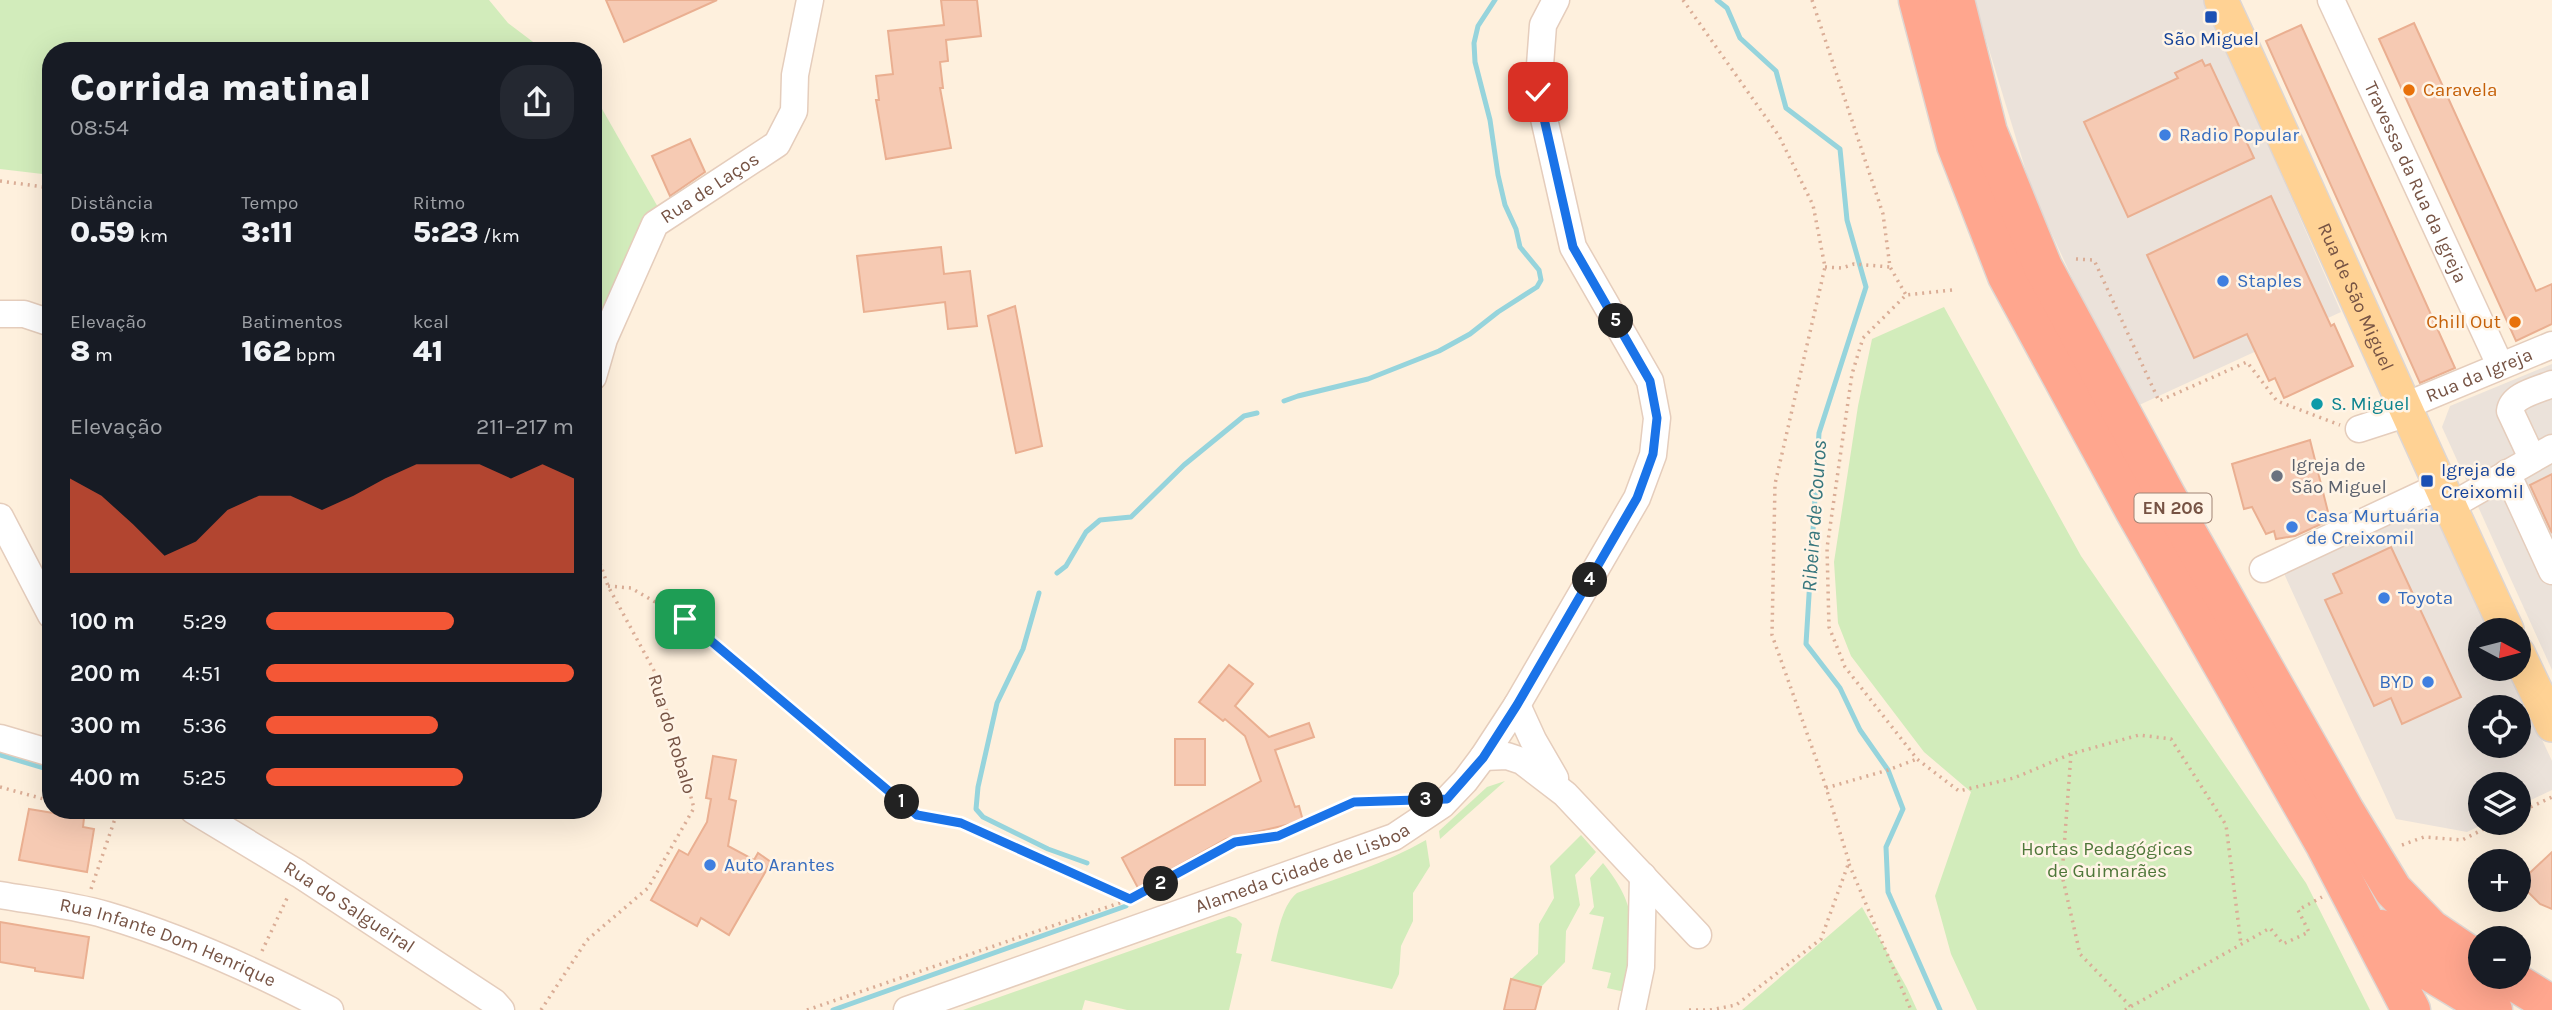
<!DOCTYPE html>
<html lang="pt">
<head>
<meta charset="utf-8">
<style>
	:root { --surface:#171b24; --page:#242831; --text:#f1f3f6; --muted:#9ea1a6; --accent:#f45736 }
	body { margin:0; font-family:Karla,sans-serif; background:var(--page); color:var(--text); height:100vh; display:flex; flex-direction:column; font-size:26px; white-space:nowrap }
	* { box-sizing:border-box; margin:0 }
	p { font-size:23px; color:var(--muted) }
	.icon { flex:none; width:38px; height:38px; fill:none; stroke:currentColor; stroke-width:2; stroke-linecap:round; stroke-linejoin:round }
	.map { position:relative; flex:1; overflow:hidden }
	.drawer { position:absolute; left:42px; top:42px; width:560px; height:777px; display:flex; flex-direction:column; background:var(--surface); border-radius:28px; box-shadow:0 7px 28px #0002 }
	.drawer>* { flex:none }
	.needle { width:46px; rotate:97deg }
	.buttons { position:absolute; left:2468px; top:618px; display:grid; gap:14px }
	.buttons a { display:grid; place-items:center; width:63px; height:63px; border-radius:50%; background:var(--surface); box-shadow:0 7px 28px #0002; font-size:35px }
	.pin { position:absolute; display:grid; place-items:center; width:60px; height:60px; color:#fff; margin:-30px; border-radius:14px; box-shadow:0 4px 10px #0006 }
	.km { position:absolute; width:35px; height:35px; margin:-18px; border-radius:50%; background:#222; color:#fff; font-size:19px; line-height:35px; text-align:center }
	.round { display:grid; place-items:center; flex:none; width:74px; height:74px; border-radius:28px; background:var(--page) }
	.headline { display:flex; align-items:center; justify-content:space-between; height:119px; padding:0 28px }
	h1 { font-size:38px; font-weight:800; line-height:52px }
	.metrics { display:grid; grid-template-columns:repeat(3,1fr); gap:10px; height:119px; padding:7px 28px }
	.metrics div { display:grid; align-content:center }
	.metrics b { font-size:30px; font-weight:800 }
	.metrics small { font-size:19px; font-weight:400 }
	.metrics p { font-size:19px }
	.chart { height:196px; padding:14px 28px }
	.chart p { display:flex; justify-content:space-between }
	.chart svg { width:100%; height:126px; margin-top:7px; fill:var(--accent); opacity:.7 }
	ul { padding:0 28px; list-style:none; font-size:23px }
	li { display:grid; grid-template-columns:112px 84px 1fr; align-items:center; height:52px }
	li i { height:18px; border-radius:9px; background:var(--accent) }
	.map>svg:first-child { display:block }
	.industrial { fill:#ebe2da; fill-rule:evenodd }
	.green { fill:#d2ecbb }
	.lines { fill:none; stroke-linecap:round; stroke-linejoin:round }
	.stream { stroke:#96d4dc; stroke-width:5 }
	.building { fill:#f6cab3; stroke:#eaaf91; stroke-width:2 }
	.minor-casing { stroke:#e5cdbc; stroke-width:29 }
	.major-casing { stroke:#ded6d2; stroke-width:36 }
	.highway-casing { stroke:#ded6d2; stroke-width:41 }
	.path { stroke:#daad96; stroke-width:3.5; stroke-dasharray:2 5; stroke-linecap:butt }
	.minor { stroke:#fff; stroke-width:26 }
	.major { stroke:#ffd294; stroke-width:33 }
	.highway { stroke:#ffa68e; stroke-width:38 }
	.route-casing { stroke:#fff; stroke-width:14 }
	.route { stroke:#1a73e8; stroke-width:9 }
	.transit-dot { fill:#1a4fb4; stroke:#fff4e6; stroke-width:2.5 }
	.food-dot { fill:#e8710a; stroke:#fff4e6; stroke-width:2.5 }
	.shop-dot { fill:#3f7fe0; stroke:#fff4e6; stroke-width:2.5 }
	.culture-dot { fill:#0f9aa8; stroke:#fff4e6; stroke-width:2.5 }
	.worship-dot { fill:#6b7280; stroke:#fff4e6; stroke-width:2.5 }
	.labels { text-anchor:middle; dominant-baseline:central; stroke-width:5; stroke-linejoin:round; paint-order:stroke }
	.shield { fill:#fff4e6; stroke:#9f8375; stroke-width:2 }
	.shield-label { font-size:18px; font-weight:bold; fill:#765344 }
	.transit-label { font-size:19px; fill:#164399; stroke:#fff4e6 }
	.food-label { font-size:19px; fill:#c56008; stroke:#fff4e6; text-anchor:start }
	.shop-label { font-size:19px; fill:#366cbe; stroke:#fff4e6; text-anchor:start }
	.street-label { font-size:19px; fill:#765344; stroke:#fff4e6 }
	.culture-label { font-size:19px; fill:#0d838f; stroke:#fff4e6; text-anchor:start }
	.worship-label { font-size:19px; fill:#5b616d; stroke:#fff4e6; text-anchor:start }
	.park-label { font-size:19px; fill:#4e7739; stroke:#fff4e6 }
	.water-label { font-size:21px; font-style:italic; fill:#36767d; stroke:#fff4e6 }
</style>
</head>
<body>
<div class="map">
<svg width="2552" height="1010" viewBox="0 0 2552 1010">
	<rect width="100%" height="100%" fill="#fef0dd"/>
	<!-- industrial -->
	<g class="industrial">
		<path d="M1974 0H2205L2341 312 2137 406 2093 323 2032 191Z"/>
		<path d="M2552 364V670L2442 427 2450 406Z"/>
		<path d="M2431 500 2491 630H2480V668L2509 669 2552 761V790L2518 806V784H2480V822L2486 823 2467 832 2396 819 2281 567ZM2480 707H2518V746H2480Z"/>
	</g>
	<!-- green -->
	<g class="green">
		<path d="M0 0H489L508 23 545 51H51V175L0 169Z"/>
		<path d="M593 93 659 209 593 335Z"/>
		<path d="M1944 307 2081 556 2306 883 2370 1010H1977L1951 954 1935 896 1971 792 1924 752 1851 656 1838 623 1834 562 1858 406 1872 339Z"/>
		<path d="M1505 781 1440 839 1439 831 1487 787Z"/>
		<path d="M1581 835 1596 852 1575 875 1580 905 1566 931 1565 962 1541 987 1511 979 1538 954 1539 924 1554 898 1550 866Z"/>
		<path d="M1426 840 1430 866 1413 893V921L1401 946 1399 974 1392 989 1271 961C1277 940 1280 907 1297 893 1341 877 1386 863 1426 840Z"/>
		<path d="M1603 863C1642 911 1633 936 1625 992L1607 988 1611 973 1592 969 1604 917 1589 914 1594 907 1590 878Z"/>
		<path d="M1862 907 1907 988 1917 1010H1742Z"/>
		<path d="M1229 916 1236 918 1242 924 1236 953 1242 954 1229 1010H1127L1085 1000 1082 1010H963Z"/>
	</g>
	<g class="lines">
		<!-- stream -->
		<g class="stream">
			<path d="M1717 0 1727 8 1740 38 1776 71 1786 108 1840 149 1847 220 1866 287 1819 433 1806 644 1840 688 1860 730 1888 770 1903 809 1886 847 1888 892 1940 1010"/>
			<path d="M1284 401 1298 396 1368 379 1439 351 1470 334 1498 312 1537 287 1541 280 1539 270 1520 247 1516 229 1505 205 1498 175 1490 120 1475 62 1474 43 1478 26 1495 0"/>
			<path d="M1057 573 1066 566 1086 532 1100 520 1131 517 1184 465 1244 416 1257 413"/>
			<path d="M1039 593 1023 649 997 703 978 787 976 809 983 817 1048 849 1087 863"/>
			<path d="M0 755 51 770"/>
			<path d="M833 1010 1126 906"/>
		</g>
	</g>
	<!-- building -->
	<g class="building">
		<path d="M606 0H717L624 42Z"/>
		<path d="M941 0H977L981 36 946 40 948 61 940 62 943 88H940L951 148 886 159 876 100H879L876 76 893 74 888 31 944 25Z"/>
		<path d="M2414 23 2536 291 2552 284V324L2516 341 2379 39Z"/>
		<path d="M2301 25 2455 368 2420 383 2266 41Z"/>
		<path d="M2202 60 2205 66 2210 64 2254 158 2128 217 2084 122 2178 78 2175 73Z"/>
		<path d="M690 139 705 172 670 196 652 156Z"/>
		<path d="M2271 196 2331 326 2334 324 2353 366 2284 398 2275 378 2269 381 2247 334 2194 358 2147 255Z"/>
		<path d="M941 247 944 274 970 271 977 326 948 329 945 302 864 312 857 256Z"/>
		<path d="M1015 306 1042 446 1016 453 988 316Z"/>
		<path d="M2310 440 2330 520 2295 536 2276 539 2274 531 2266 534 2252 507 2244 509 2232 464Z"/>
		<path d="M2552 474V533L2530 485Z"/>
		<path d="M2391 547 2461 697 2402 724 2391 698 2374 706 2325 600 2342 593 2333 574Z"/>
		<path d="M1229 665 1253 684 1235 706 1269 737 1309 723 1314 737 1275 750 1295 807 1299 806 1303 821 1226 839 1138 888 1122 858 1261 781 1245 736 1225 719 1223 721 1199 702Z"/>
		<rect x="1175" y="739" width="30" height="46"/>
		<path d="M713 756 736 760 729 799 736 801 728 846 754 860 758 853 771 862 729 935 701 918 697 926 651 900 679 850 688 855 707 822 711 799 706 798Z"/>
		<path d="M29 809 84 818 83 827 94 829 87 872 19 860Z"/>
		<path d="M2552 852V909L2540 904 2519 883Z"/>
		<path d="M0 922 89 937 83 978 35 971V968L0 962Z"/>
		<path d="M1511 979 1541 987 1535 1010H1504Z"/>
	</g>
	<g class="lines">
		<!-- minor casing -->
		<g class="minor-casing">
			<g id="minor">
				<path id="s1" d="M2331 0 2500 365"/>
				<path d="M0 314H24L51 323"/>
				<path id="s2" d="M593 377 604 339 655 224 777 144 794 111 795 75 810 0"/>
				<path id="s3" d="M2359 429 2393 418 2405 406 2552 345"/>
				<path d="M2532 458 2510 411C2512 395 2538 390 2552 384"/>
				<path d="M2507 473 2552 571"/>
				<path d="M2449 507 2552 448"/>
				<path d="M0 517 51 615"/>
				<path d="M2263 569 2440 486"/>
				<path d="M1517 705 1533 740 1555 778"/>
				<path d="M0 738 51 753"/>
				<path d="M1483 757 1507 756 1522 761 1565 794 1698 935"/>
				<path id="s4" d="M193 810 299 874 494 1002 501 1010"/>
				<path id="s5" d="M0 895C35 901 72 905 106 915 184 938 258 972 330 1010"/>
				<path id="s6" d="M907 1010 1394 837 1442 805 1465 781 1483 757 1517 705 1637 498 1653 455 1657 418 1650 381 1573 247 1538 92 1543 25 1556 0"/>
				<path d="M1632 1010 1641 967 1643 876"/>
			</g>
		</g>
		<!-- major casing -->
		<g class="major-casing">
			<g id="major">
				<path id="s7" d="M2221 0C2318 209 2409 421 2507 630"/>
				<path d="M2518 653 2552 725"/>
			</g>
		</g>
		<!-- highway casing -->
		<g class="highway-casing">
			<g id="highway">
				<path d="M1918 0 1956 145 2007 276 2134 510 2324 843 2411 1010"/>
				<path d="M1955 0 1988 132 2043 267 2166 495 2345 811 2393 890 2431 929 2480 962"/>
				<path d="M2381 929 2420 966 2493 1010"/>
				<path d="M2505 976 2552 1005"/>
			</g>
		</g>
		<!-- path -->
		<g class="path">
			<path d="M1683 0 1779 136 1813 205 1825 267 1775 484 1772 635 1824 781 1849 862 1821 939 1736 1005 1710 1010H1688"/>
			<path d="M1812 0 1883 214 1890 267 1906 295"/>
			<path d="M0 181 51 188"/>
			<path d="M2076 259 2094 260 2159 401 2247 362 2277 401 2340 425"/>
			<path d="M1825 267 1842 268 1854 264 1890 267"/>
			<path d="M1952 290 1906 295 1863 338 1852 374 1827 548 1829 627 1845 667 1917 759 1959 791 2014 778 2071 754 2139 735 2171 739 2226 825 2241 944"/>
			<path d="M608 586 631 588 685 619 917 815 961 823 1129 898"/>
			<path d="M2071 754 2062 875 2080 954 2134 1010"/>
			<path d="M0 787 51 801"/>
			<path d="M1826 788 1888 770 1917 759"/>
			<path d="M2518 813 2552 797"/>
			<path d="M2402 845 2424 837 2462 840 2498 822"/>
			<path d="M1849 864 1911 1010"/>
			<path d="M91 889 118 810"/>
			<path d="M262 951 289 894"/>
			<path d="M541 1010 587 940 648 888 694 808 657 676 608 586 593 543"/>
			<path d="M807 1010 1131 899 1235 842 1278 836 1354 802 1407 800"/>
			<path d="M2125 1010 2270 928 2283 944 2309 932 2298 910 2322 897"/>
		</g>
		<!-- minor -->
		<use href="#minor" class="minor"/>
		<!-- major -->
		<use href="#major" class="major"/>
		<!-- highway -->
		<use href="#highway" class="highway"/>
	</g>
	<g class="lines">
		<!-- route casing -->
		<g class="route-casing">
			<path id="route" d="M685 619 917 815 961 823 1130 899 1235 842 1278 836 1354 802 1447 799 1483 758 1517 705 1637 498 1653 454 1657 418 1650 381 1573 247 1538 92"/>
		</g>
		<!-- route -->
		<use href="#route" class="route"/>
	</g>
	<!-- markers -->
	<g class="transit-dot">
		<rect x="2204" y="10" width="14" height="14" rx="3.5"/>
		<rect x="2420" y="474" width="14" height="14" rx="3.5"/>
	</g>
	<g class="food-dot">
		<circle cx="2409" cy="90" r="7"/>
		<circle cx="2515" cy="322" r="7"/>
	</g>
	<g class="shop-dot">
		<circle cx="2165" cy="135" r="7"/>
		<circle cx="2223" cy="281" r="7"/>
		<circle cx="2292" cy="527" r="7"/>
		<circle cx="2384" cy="598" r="7"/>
		<circle cx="2428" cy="682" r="7"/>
		<circle cx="710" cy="865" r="7"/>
	</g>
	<circle class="culture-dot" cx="2317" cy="404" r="7"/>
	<circle class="worship-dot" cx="2277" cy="476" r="7"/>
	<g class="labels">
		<!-- shield labels -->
		<rect class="shield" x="2134.5" y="493.5" width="77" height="29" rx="5"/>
		<g class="shield-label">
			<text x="2173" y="508">EN 206</text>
		</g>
		<!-- transit labels -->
		<g class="transit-label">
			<text x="2211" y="39">São Miguel</text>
			<text x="2441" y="470" text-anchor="start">Igreja de<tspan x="2441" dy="22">Creixomil</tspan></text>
		</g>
		<!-- food labels -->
		<g class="food-label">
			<text x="2423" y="90">Caravela</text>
			<text x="2501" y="322" text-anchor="end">Chill Out</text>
		</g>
		<!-- shop labels -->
		<g class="shop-label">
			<text x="2179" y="135">Radio Popular</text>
			<text x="2237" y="281">Staples</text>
			<text x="2306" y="516">Casa Murtuária<tspan x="2306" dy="22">de Creixomil</tspan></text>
			<text x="2398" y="598">Toyota</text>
			<text x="2414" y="682" text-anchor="end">BYD</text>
			<text x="724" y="865">Auto Arantes</text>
		</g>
		<!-- street labels -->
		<g class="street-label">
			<text stroke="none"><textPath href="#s1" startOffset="201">Travessa da Rua da Igreja</textPath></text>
			<text stroke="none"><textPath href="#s2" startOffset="231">Rua de Laços</textPath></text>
			<text stroke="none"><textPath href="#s7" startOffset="326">Rua de São Miguel</textPath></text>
			<text stroke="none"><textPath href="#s3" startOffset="133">Rua da Igreja</textPath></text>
			<text transform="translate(672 734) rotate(73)">Rua do Robalo</text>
			<text stroke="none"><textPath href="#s6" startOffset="420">Alameda Cidade de Lisboa</textPath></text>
			<text stroke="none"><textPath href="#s4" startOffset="184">Rua do Salgueiral</textPath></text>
			<text stroke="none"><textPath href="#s5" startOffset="175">Rua Infante Dom Henrique</textPath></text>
		</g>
		<!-- culture labels -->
		<g class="culture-label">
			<text x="2331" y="404">S. Miguel</text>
		</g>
		<!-- worship labels -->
		<g class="worship-label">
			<text x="2291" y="465">Igreja de<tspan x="2291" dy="22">São Miguel</tspan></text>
		</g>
		<!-- park labels -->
		<g class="park-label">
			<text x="2107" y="849">Hortas Pedagógicas<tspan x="2107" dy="22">de Guimarães</tspan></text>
		</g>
		<!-- water labels -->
		<g class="water-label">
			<text transform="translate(1814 516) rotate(-86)">Ribeira de Couros</text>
		</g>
	</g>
</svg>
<div class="buttons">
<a><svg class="needle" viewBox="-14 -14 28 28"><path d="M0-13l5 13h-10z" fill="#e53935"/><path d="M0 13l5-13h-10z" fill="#9ea1a6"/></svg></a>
<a><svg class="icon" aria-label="locate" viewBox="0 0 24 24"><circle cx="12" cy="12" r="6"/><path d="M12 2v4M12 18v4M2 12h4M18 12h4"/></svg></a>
<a><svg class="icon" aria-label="layers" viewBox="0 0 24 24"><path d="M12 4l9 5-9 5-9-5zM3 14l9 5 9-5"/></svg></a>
<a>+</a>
<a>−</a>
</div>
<div class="pin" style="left:685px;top:619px;background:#1e9e55"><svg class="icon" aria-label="arrive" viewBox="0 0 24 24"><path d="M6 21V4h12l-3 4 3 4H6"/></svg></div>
<div class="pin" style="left:1538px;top:92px;background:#d93025"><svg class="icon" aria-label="check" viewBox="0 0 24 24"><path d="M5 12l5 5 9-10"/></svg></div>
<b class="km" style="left:902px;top:802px">1</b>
<b class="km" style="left:1161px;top:884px">2</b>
<b class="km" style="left:1426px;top:800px">3</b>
<b class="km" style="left:1590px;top:580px">4</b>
<b class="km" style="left:1616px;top:321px">5</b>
<section class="drawer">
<div class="headline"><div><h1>Corrida matinal</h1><p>08:54</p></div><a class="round"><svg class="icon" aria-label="share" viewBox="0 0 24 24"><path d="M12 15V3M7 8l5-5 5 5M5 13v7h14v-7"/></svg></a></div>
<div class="metrics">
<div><p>Distância</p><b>0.59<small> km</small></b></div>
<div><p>Tempo</p><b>3:11</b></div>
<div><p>Ritmo</p><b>5:23<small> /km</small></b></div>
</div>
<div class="metrics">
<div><p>Elevação</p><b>8<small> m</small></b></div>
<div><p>Batimentos</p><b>162<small> bpm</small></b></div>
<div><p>kcal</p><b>41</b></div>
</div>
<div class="chart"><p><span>Elevação</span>211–217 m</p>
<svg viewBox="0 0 160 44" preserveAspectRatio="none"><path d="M0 44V11L10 17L20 27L30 38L40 33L50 22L60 17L70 17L80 22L90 17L100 11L110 6L120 6L130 6L140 11L150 6L160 11V44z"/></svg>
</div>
<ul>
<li><b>100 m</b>5:29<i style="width:61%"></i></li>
<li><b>200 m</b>4:51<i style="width:100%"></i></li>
<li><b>300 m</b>5:36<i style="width:56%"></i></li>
<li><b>400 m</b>5:25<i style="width:64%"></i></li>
</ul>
</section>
</div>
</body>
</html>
